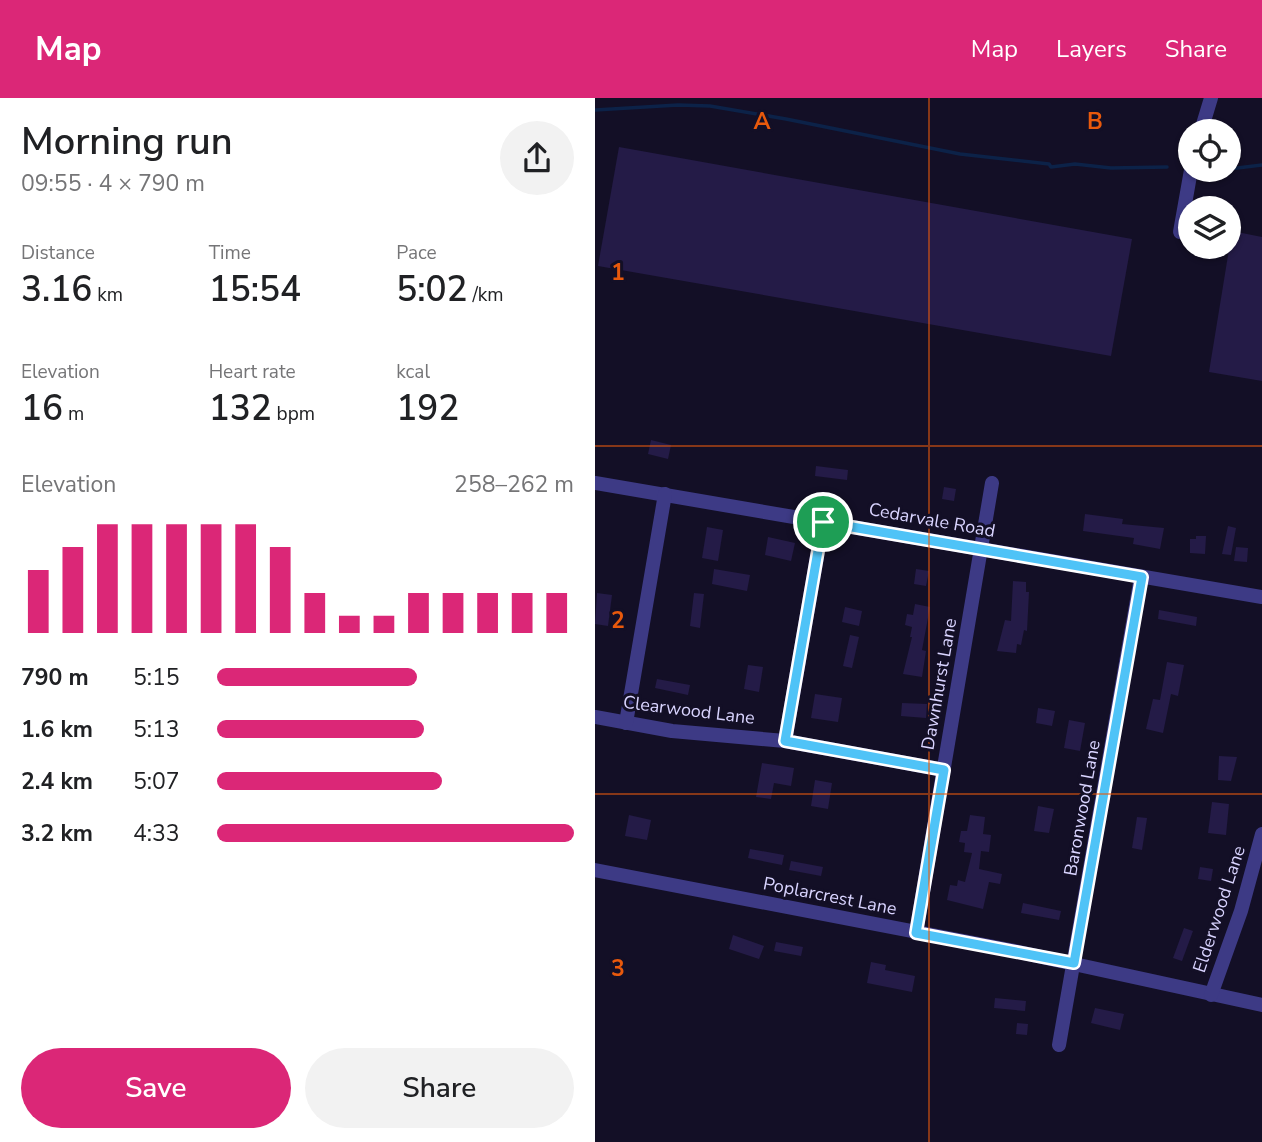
<!DOCTYPE html>
<html lang="en">
<head>
<meta charset="utf-8">
<style>
	:root { --surface:#fff; --page:#f2f2f2; --text:#202124; --muted:#757577; --accent:#db2777 }
	body { margin:0; font-family:"Nunito Sans",sans-serif; background:var(--page); color:var(--text); height:100vh; display:flex; flex-direction:column; font-size:26px; white-space:nowrap }
	* { box-sizing:border-box; margin:0 }
	p { font-size:23px; color:var(--muted) }
	.icon { flex:none; width:38px; height:38px; fill:none; stroke:currentColor; stroke-width:2; stroke-linecap:round; stroke-linejoin:round }
	.map { position:relative; flex:1; overflow:hidden }
	.drawer { display:flex; flex-direction:column; background:var(--surface); width:595px }
	.drawer>* { flex:none }
	.buttons { position:absolute; left:583px; top:21px; display:grid; gap:14px }
	.buttons a { display:grid; place-items:center; width:63px; height:63px; border-radius:50%; background:var(--surface); box-shadow:0 2px 5px #0004; font-size:35px }
	.pin { position:absolute; display:grid; place-items:center; width:60px; height:60px; color:#fff; margin:-30px; border:4px solid #fff; border-radius:50%; box-shadow:0 2px 7px #0007 }
	.round { display:grid; place-items:center; flex:none; width:74px; height:74px; border-radius:37px; background:var(--page) }
	.headline { display:flex; align-items:center; justify-content:space-between; height:119px; padding:0 21px }
	h1 { font-size:38px; font-weight:600; line-height:52px }
	.metrics { display:grid; grid-template-columns:repeat(3,1fr); gap:10px; height:119px; padding:7px 21px }
	.metrics div { display:grid; align-content:center }
	.metrics b { font-size:35px; font-weight:600 }
	.metrics small { font-size:19px; font-weight:400 }
	.metrics p { font-size:19px }
	.chart { height:196px; padding:14px 21px }
	.chart p { display:flex; justify-content:space-between }
	.chart svg { width:100%; height:126px; margin-top:7px; stroke:var(--accent); stroke-width:6 }
	.primary-button { display:flex; gap:14px; margin-top:auto; padding:14px 21px }
	.primary-button a { flex:1; height:80px; border-radius:42px; background:var(--accent); color:#fff; font-size:28px; font-weight:600; line-height:80px; text-align:center }
	.primary-button a+a { background:var(--page); color:var(--text) }
	ul { padding:0 21px; list-style:none; font-size:23px }
	li { display:grid; grid-template-columns:112px 84px 1fr; align-items:center; height:52px }
	li i { height:18px; border-radius:9px; background:var(--accent) }
	header { display:flex; align-items:center; gap:42px; box-sizing:border-box; height:98px; padding:0 35px; background:var(--accent); color:#fff }
	header strong { font-size:33px }
	nav { display:flex; gap:38px; margin-inline-start:auto; font-size:24px }
	main { display:flex; flex:1; min-height:0 }
	.map>svg:first-child { display:block }
	.lines { fill:none; stroke-linecap:round; stroke-linejoin:round }
	.stream { stroke:#0c2248; stroke-width:3.5 }
	.building { fill:#241b47 }
	.minor { stroke:#3d3a85; stroke-width:14 }
	.route-casing { stroke:#fff; stroke-width:14 }
	.route { stroke:#4fc3f7; stroke-width:9 }
	.grid { fill:none; stroke:#e8590c; stroke-width:2; stroke-opacity:0.55 }
	.labels { text-anchor:middle; dominant-baseline:central; stroke-width:6; stroke-linejoin:round; paint-order:stroke }
	.street-label { font-size:18px; fill:#d9d4ff; stroke:#130f26 }
	.grid-label { font-size:23px; text-anchor:middle; font-weight:bold; fill:#e8590c; stroke:#130f26; stroke-width:6; stroke-linejoin:round; paint-order:stroke }
</style>
</head>
<body>
<header>
<strong>Map</strong>
<nav><a>Map</a><a>Layers</a><a>Share</a></nav>
</header>
<main>
<section class="drawer">
<div class="headline"><div><h1>Morning run</h1><p>09:55 · 4 × 790 m</p></div><a class="round"><svg class="icon" aria-label="share" viewBox="0 0 24 24"><path d="M12 15V3M7 8l5-5 5 5M5 13v7h14v-7"/></svg></a></div>
<div class="metrics">
<div><p>Distance</p><b>3.16<small> km</small></b></div>
<div><p>Time</p><b>15:54</b></div>
<div><p>Pace</p><b>5:02<small> /km</small></b></div>
</div>
<div class="metrics">
<div><p>Elevation</p><b>16<small> m</small></b></div>
<div><p>Heart rate</p><b>132<small> bpm</small></b></div>
<div><p>kcal</p><b>192</b></div>
</div>
<div class="chart"><p><span>Elevation</span>258–262 m</p>
<svg viewBox="0 0 160 44" preserveAspectRatio="none"><path d="M5 44V22M15 44V14M25 44V6M35 44V6M45 44V6M55 44V6M65 44V6M75 44V14M85 44V30M95 44V38M105 44V38M115 44V30M125 44V30M135 44V30M145 44V30M155 44V30"/></svg>
</div>
<ul>
<li><b>790 m</b>5:15<i style="width:56%"></i></li>
<li><b>1.6 km</b>5:13<i style="width:58%"></i></li>
<li><b>2.4 km</b>5:07<i style="width:63%"></i></li>
<li><b>3.2 km</b>4:33<i style="width:100%"></i></li>
</ul>
<div class="primary-button"><a>Save</a><a>Share</a></div>
</section>
<div class="map">
<svg width="667" height="1044" viewBox="0 0 667 1044">
	<rect width="100%" height="100%" fill="#130f26"/>
	<g class="lines">
		<!-- stream -->
		<g class="stream">
			<path d="M0 12 83 7 115 8 191 21 365 56 454 66 456 69 480 66 516 70 572 69"/>
			<path d="M634 71 667 67"/>
			<path d="M619 72H624"/>
		</g>
	</g>
	<!-- building -->
	<g class="building">
		<path d="M24 49 537 141 516 258 3 168Z"/>
		<path d="M637 133 667 139V283L614 274Z"/>
		<path d="M56 342 76 347 73 361 53 356Z"/>
		<path d="M221 368 253 372 252 382 220 378Z"/>
		<path d="M349 389 361 391 359 403 347 401Z"/>
		<path d="M490 416 528 421 527 426 569 430 565 451 538 446 539 440 488 433Z"/>
		<path d="M633 428 641 430 636 457 627 456Z"/>
		<path d="M112 429 128 432 123 463 107 460Z"/>
		<path d="M601 438H611L610 456 595 455V441H601Z"/>
		<path d="M173 439 200 445 196 463 170 457Z"/>
		<path d="M641 449 653 450 652 464 639 463Z"/>
		<path d="M119 471 155 477 152 493 117 486Z"/>
		<path d="M321 471 334 473 331 488 319 486Z"/>
		<path d="M418 483 431 484V494H434L432 533 429 532 426 547 422 546 421 555 402 553 410 522 416 523Z"/>
		<path d="M2 495 17 497 13 528 0 526Z"/>
		<path d="M99 495 109 496 105 530 95 528Z"/>
		<path d="M320 506 335 509 327 552 331 553 327 579 308 576 317 539H315L317 529 310 527 312 516 318 517Z"/>
		<path d="M250 509 267 513 264 528 247 524Z"/>
		<path d="M564 512 602 519 601 528 563 521Z"/>
		<path d="M255 537 264 539 257 570 248 568Z"/>
		<path d="M572 564 589 567 583 598 576 596 568 635 551 631 558 601 565 602Z"/>
		<path d="M153 567 168 569 164 594 149 591Z"/>
		<path d="M62 581 95 587 93 597 60 590Z"/>
		<path d="M220 596 247 600 243 624 216 620Z"/>
		<path d="M307 605 332 606 331 620 306 618Z"/>
		<path d="M443 610 460 613 457 628 441 625Z"/>
		<path d="M474 622 490 625 485 653 469 650Z"/>
		<path d="M624 658 642 659 636 683 623 682Z"/>
		<path d="M167 665 199 670 196 688 179 685 176 701 161 699Z"/>
		<path d="M220 682 237 685 233 711 216 708Z"/>
		<path d="M617 704 634 706 631 737 613 735Z"/>
		<path d="M443 708 459 711 454 735 439 733Z"/>
		<path d="M34 717 56 722 52 742 30 738Z"/>
		<path d="M375 717 390 719 388 736 396 737 394 754 386 753 384 771 407 776 405 786 394 784 388 811 352 802 355 787 362 788 363 782 370 784 377 755 369 754 370 745 364 744 366 733H372Z"/>
		<path d="M542 719 552 720 547 752 537 750Z"/>
		<path d="M155 751 189 757 187 767 153 760Z"/>
		<path d="M196 763 228 769 226 778 194 772Z"/>
		<path d="M605 769 618 771 616 783 603 781Z"/>
		<path d="M428 805 466 813 464 822 426 815Z"/>
		<path d="M589 830 598 833 587 863 578 860Z"/>
		<path d="M138 837 169 848 164 861 134 851Z"/>
		<path d="M181 844 208 849 206 858 179 853Z"/>
		<path d="M276 864 291 867 290 872 320 878 317 894 272 885Z"/>
		<path d="M400 900 431 903 430 913 399 910Z"/>
		<path d="M500 910 529 916 525 932 496 925Z"/>
		<path d="M422 925 433 926 432 937 421 936Z"/>
	</g>
	<g class="lines">
		<!-- minor -->
		<g class="minor">
			<path d="M606 33 616 0"/>
			<path d="M585 134 596 72"/>
			<path d="M0 385 667 499"/>
			<path d="M0 619 77 633 190 643 349 672"/>
			<path d="M31 625 70 396"/>
			<path d="M190 643 228 424"/>
			<path d="M0 772 415 852 667 907"/>
			<path d="M321 835 397 385"/>
			<path d="M616 897 646 813 667 736"/>
			<path d="M464 947 546 479"/>
		</g>
	</g>
	<g class="lines">
		<!-- route casing -->
		<g class="route-casing">
			<path id="route" d="M228 424 547 479 479 865 321 835 349 672 190 643Z"/>
		</g>
		<!-- route -->
		<use href="#route" class="route"/>
	</g>
	<!-- grid -->
	<path class="grid" d="M334 0V1044M0 348H667M0 696H667"/>
	<g class="labels">
		<!-- street labels -->
		<g class="street-label">
			<text transform="translate(337 422) rotate(10)">Cedarvale Road</text>
			<text transform="translate(344 586) rotate(-80)">Dawnhurst Lane</text>
			<text transform="translate(94 612) rotate(7)">Clearwood Lane</text>
			<text transform="translate(487 710) rotate(-80)">Baronwood Lane</text>
			<text transform="translate(235 798) rotate(11)">Poplarcrest Lane</text>
			<text transform="translate(624 811) rotate(-72)">Elderwood Lane</text>
		</g>
	</g>
	<g class="grid-label">
		<text x="167" y="31">A</text>
		<text x="500" y="31">B</text>
		<text x="23" y="182">1</text>
		<text x="23" y="530">2</text>
		<text x="23" y="878">3</text>
	</g>
</svg>
<div class="buttons">
<a><svg class="icon" aria-label="locate" viewBox="0 0 24 24"><circle cx="12" cy="12" r="6"/><path d="M12 2v4M12 18v4M2 12h4M18 12h4"/></svg></a>
<a><svg class="icon" aria-label="layers" viewBox="0 0 24 24"><path d="M12 4l9 5-9 5-9-5zM3 14l9 5 9-5"/></svg></a>
</div>
<div class="pin" style="left:228px;top:424px;background:#1e9e55"><svg class="icon" aria-label="arrive" viewBox="0 0 24 24"><path d="M6 21V4h12l-3 4 3 4H6"/></svg></div>
</div>
</main>
</body>
</html>
